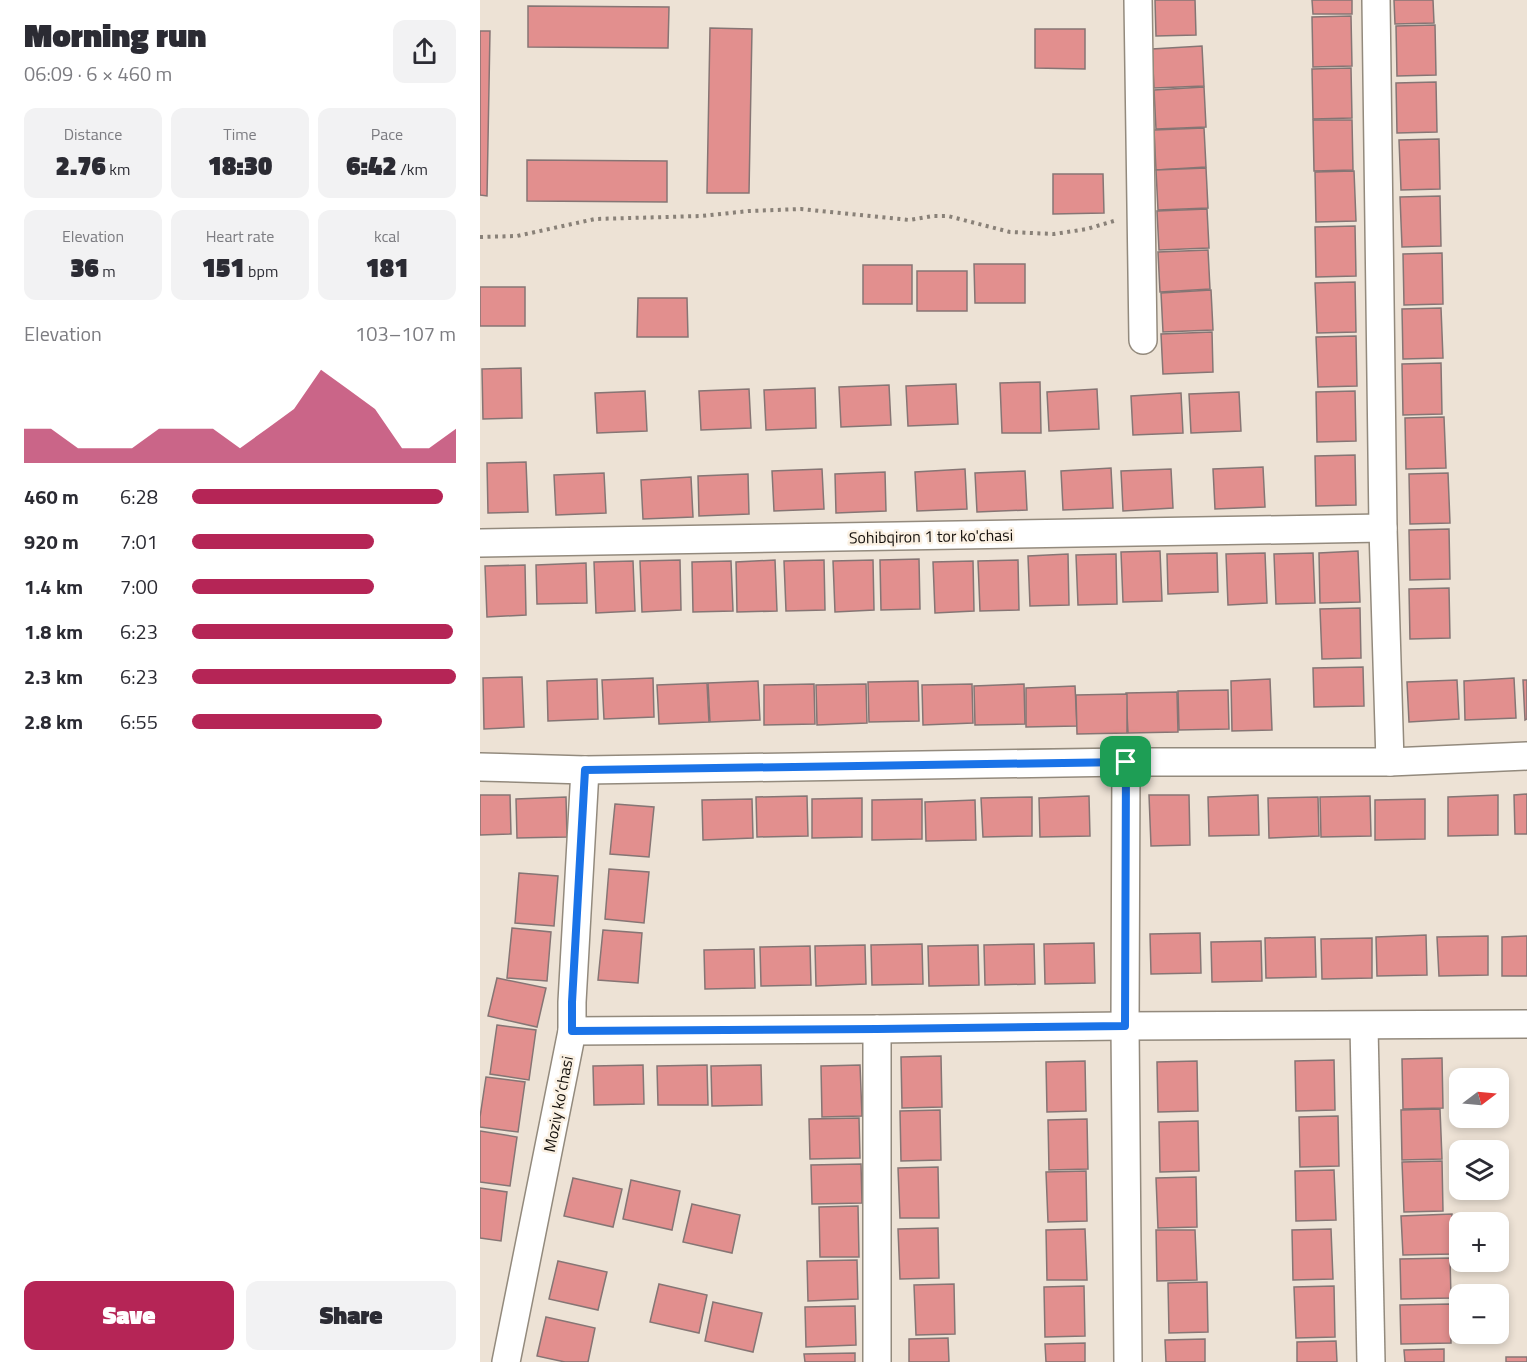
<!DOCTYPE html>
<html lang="en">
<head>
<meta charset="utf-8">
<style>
	:root { --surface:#fff; --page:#f2f2f3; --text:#2b2b33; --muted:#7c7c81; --accent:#b52556 }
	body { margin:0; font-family:"Titillium Web",sans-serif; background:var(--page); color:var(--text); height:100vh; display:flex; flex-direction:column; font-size:22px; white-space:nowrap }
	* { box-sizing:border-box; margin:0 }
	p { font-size:20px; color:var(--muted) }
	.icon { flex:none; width:33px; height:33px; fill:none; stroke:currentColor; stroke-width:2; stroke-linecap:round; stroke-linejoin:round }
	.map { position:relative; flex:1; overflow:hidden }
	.drawer { display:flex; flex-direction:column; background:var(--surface); width:480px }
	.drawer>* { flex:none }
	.needle { width:39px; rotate:74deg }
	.buttons { position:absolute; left:969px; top:1068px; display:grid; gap:12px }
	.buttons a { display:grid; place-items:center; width:60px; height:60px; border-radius:12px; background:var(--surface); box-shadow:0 3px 9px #0003; font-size:30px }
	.pin { position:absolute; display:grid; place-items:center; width:51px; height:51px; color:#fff; margin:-26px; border-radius:12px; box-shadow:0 3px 9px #0006 }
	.round { display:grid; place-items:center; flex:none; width:63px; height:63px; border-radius:12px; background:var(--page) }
	.head { display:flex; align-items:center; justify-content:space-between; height:102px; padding:0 24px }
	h1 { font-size:33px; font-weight:800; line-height:45px }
	.metrics { display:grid; grid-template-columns:repeat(3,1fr); gap:9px; height:102px; padding:6px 24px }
	.metrics div { display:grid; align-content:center; border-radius:12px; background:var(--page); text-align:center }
	.metrics b { font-size:26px; font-weight:800 }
	.metrics small { font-size:16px; font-weight:400 }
	.metrics p { font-size:16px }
	.chart { height:168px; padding:12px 24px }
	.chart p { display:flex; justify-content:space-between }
	.chart svg { width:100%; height:108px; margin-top:6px; fill:var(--accent); opacity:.7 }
	.primary-button { display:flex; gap:12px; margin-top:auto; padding:12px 24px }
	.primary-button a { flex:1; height:69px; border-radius:12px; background:var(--accent); color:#fff; font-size:24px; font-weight:800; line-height:69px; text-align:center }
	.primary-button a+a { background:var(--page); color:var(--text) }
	ul { padding:0 24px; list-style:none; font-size:20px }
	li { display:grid; grid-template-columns:96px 72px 1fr; align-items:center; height:45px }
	li i { height:15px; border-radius:8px; background:var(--accent) }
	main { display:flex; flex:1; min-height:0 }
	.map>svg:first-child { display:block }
	.building { fill:#e28f8e; stroke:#867574; stroke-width:1.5 }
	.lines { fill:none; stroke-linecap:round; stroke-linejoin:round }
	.minor-casing { stroke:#938a7d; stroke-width:30 }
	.path { stroke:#898178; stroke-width:4; stroke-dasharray:3 4.5; stroke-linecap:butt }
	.minor { stroke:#fff; stroke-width:27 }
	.route-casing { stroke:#fff; stroke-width:12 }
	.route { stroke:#1a73e8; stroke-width:8 }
	.labels { text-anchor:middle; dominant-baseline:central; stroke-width:5; stroke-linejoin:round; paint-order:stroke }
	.street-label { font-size:16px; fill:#130f0b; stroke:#faf0e2 }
</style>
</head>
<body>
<main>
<section class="drawer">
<div class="head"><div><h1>Morning run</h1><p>06:09 · 6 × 460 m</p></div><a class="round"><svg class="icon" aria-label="share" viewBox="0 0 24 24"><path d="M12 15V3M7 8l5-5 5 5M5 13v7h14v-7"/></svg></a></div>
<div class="metrics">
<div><p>Distance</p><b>2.76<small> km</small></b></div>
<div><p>Time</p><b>18:30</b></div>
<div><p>Pace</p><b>6:42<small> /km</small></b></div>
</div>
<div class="metrics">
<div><p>Elevation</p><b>36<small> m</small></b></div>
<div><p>Heart rate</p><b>151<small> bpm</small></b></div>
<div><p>kcal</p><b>181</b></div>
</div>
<div class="chart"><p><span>Elevation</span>103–107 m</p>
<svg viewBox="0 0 160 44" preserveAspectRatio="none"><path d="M0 44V30L10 30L20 38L30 38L40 38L50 30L60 30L70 30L80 38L90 30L100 22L110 6L120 14L130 22L140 38L150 38L160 30V44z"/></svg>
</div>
<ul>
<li><b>460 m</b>6:28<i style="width:95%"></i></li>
<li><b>920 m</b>7:01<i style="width:69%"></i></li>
<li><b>1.4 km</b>7:00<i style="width:69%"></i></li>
<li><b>1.8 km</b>6:23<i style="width:99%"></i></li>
<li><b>2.3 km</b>6:23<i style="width:100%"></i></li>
<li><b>2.8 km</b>6:55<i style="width:72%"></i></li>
</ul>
<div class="primary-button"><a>Save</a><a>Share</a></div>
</section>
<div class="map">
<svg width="1047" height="1362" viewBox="0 0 1047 1362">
	<rect width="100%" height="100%" fill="#ede2d5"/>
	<!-- building -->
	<g class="building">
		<path d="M675 0H715L716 35 676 36Z"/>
		<path d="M832 0H872V14H833Z"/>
		<path d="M914 0H953L954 23 915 24Z"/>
		<path d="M48 6 189 7 188 48 48 47Z"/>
		<path d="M871 16 872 66 833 67 832 17Z"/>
		<path d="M955 25 956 75 917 76 916 26Z"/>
		<path d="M230 28 272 29 269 193H227Z"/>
		<path d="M555 29H605V69L555 68Z"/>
		<path d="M0 31H10L7 196 0 195Z"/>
		<path d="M722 46 724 86 674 88 672 49Z"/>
		<path d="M871 68 872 118 833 119 832 69Z"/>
		<path d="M956 82 957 132 917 133 916 83Z"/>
		<path d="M724 87 726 127 676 129 674 90Z"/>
		<path d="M833 120H872L873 170 834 171Z"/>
		<path d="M724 128 726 167 676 170 674 130Z"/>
		<path d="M959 139 960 189 921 190 919 140Z"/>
		<path d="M47 160 187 161V202L47 201Z"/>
		<path d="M726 168 728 208 678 210 676 170Z"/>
		<path d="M874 171 876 221 836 222 835 172Z"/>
		<path d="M573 174H623L624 213 573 214Z"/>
		<path d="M960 196 961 246 922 247 920 197Z"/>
		<path d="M727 209 729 248 679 250 677 211Z"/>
		<path d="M875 226 876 276 836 277 835 227Z"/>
		<path d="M728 250 730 289 680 292 678 252Z"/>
		<path d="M962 253 963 304 924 305 923 254Z"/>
		<path d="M494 264H545V303H495Z"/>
		<rect x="383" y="265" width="49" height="39"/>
		<rect x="437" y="271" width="50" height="40"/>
		<path d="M875 282 876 332 837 333 835 283Z"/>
		<rect x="0" y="287" width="45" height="39"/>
		<path d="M731 290 733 330 683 332 681 293Z"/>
		<path d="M158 298H207L208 337H157Z"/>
		<path d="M961 308 963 358 923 359 922 309Z"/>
		<path d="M732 332 733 372 683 374 681 334Z"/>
		<path d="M876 336 877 386 838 387 836 337Z"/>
		<path d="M961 363 962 414 923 415 922 364Z"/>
		<path d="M41 368 42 418 3 419 2 369Z"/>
		<path d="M560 382 561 433H522L520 383Z"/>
		<path d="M476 384 478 424 428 426 426 386Z"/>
		<path d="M409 385 411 425 361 427 359 387Z"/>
		<path d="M335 388 336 428 286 430 284 390Z"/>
		<path d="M269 389 271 428 221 430 219 391Z"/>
		<path d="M617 389 619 429 569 431 567 392Z"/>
		<path d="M165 391 167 431 117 433 115 393Z"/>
		<path d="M875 391 876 441 837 442 836 392Z"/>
		<path d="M759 392 761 431 711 433 709 394Z"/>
		<path d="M701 393 703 433 653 435 651 396Z"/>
		<path d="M964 417 966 468 926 469 925 418Z"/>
		<path d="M875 455 876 505 836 506 835 456Z"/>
		<path d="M46 462 48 512 8 513 7 463Z"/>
		<path d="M783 467 785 507 735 509 733 469Z"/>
		<path d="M631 468 633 508 583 510 581 471Z"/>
		<path d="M342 469 344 509 294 511 292 471Z"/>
		<path d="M485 469 487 509 437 511 435 472Z"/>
		<path d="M691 469 693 508 643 511 641 471Z"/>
		<path d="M545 471 547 510 497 512 495 473Z"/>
		<path d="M405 472 406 511 356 513 355 474Z"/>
		<path d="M124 473 126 513 76 515 74 475Z"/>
		<path d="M968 473 970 523 930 524 929 474Z"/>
		<path d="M268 474 269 514 219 516 218 476Z"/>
		<path d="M211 477 213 517 163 519 161 480Z"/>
		<path d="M969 529 970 579 930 580 929 530Z"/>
		<path d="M680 551 682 601 643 602 641 552Z"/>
		<path d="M878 551 880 602 840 603 839 553Z"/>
		<path d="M737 553 738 592 688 594 687 554Z"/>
		<path d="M785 553 787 603 748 605 746 554Z"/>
		<path d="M833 553 835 603 796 604 794 554Z"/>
		<path d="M588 554 589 605 550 606 548 556Z"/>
		<path d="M636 554 637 604 598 605 596 555Z"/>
		<path d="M439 559 440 609 401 610 400 560Z"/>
		<path d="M200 560 201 610 162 612 160 561Z"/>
		<path d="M295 560 297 611 257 612 256 562Z"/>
		<path d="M344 560 345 610 306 611 304 561Z"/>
		<path d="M393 560 394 610 355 612 353 561Z"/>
		<path d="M538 560 539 610 500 611 498 561Z"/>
		<path d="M153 561 155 611 116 613 114 562Z"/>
		<path d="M251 561 253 611 213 612 212 562Z"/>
		<path d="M493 561 494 611 455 613 453 562Z"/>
		<path d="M106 563 107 603 57 604 56 565Z"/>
		<path d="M45 565 46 615 7 617 5 566Z"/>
		<path d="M969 588 970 638 930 639 929 589Z"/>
		<path d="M880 608 881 658 842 659 840 609Z"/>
		<path d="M883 667 884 706 834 707 833 668Z"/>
		<path d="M42 677 44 727 4 729 3 678Z"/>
		<path d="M173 678 174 717 124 719 122 680Z"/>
		<path d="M1034 678 1036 718 985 720 984 681Z"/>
		<path d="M117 679 118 719 68 721 67 681Z"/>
		<path d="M790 679 792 730 752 731 751 681Z"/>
		<path d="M977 680 979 719 929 722 927 682Z"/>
		<path d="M1043 680H1047V719L1045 720Z"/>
		<path d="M278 681 280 720 230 722 228 683Z"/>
		<path d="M438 681 439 721 389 722 388 682Z"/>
		<path d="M227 683 229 722 179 724 177 685Z"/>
		<path d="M334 684 335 724 284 725V685Z"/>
		<path d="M386 684 387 723 337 725 336 685Z"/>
		<path d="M492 684 493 723 443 725 442 685Z"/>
		<path d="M544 684 545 724 495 725 494 686Z"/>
		<path d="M595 686 597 726 546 727V688Z"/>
		<path d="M748 690 749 729 699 730 698 691Z"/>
		<path d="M697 692 698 732 648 733 646 693Z"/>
		<path d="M647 694V733L597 734 596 695Z"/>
		<path d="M1047 794V834H1035L1034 795Z"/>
		<path d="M0 795H30L31 834 0 835Z"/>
		<path d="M669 795H709L710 845 671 846Z"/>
		<path d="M778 795 779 835 729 836 728 797Z"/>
		<path d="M1018 795V835L968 836V797Z"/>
		<path d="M327 796 328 836 277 837 276 797Z"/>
		<path d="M609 796 610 836 560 837 559 798Z"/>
		<path d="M890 796 891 836 841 837 840 797Z"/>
		<path d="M86 797 87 837 37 838 36 799Z"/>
		<path d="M552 797V836L503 837 501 798Z"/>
		<path d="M838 797 839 836 789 838 788 798Z"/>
		<path d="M382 798V837L332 838V799Z"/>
		<path d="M272 799 273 838 223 840 222 800Z"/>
		<path d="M442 799V839L392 840V800Z"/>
		<path d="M945 799V839L895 840V800Z"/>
		<path d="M495 800 496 840 446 841 445 802Z"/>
		<path d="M135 804 174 807 169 857 130 854Z"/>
		<path d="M129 869 169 872 164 923 125 919Z"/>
		<path d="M39 873 78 876 74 926 35 923Z"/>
		<path d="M32 928 71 932 67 981 27 978Z"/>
		<path d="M123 930 162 933 158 983 118 980Z"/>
		<path d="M720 933 721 973 671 974 670 934Z"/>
		<path d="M946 935 947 975 897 976 896 937Z"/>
		<path d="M1008 936V975L959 976 957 937Z"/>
		<path d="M1047 936V976H1022V937Z"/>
		<path d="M835 937 836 977 786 978 785 938Z"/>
		<path d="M892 938V978L842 979 841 939Z"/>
		<path d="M781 941 782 981 732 982 731 942Z"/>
		<path d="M614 943 615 983 565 984 564 944Z"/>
		<path d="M442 944 443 984 392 985 391 945Z"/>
		<path d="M554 944 555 984 505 985 504 945Z"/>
		<path d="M385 945 386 984 336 986 335 946Z"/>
		<path d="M498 945 499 985 449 986 448 946Z"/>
		<path d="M330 946 331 985 281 986 280 947Z"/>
		<path d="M274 949 275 988 225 989 224 950Z"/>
		<path d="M17 978 66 988 57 1027 8 1016Z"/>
		<path d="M17 1025 56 1030 49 1080 10 1074Z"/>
		<path d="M461 1056 462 1107 422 1108 421 1057Z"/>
		<path d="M962 1058 963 1108 923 1109 922 1059Z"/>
		<path d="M854 1060 855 1110 816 1111 815 1061Z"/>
		<path d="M605 1061 606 1111 567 1112 566 1062Z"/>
		<path d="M717 1061 718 1111 678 1112 677 1062Z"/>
		<path d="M163 1065 164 1104 114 1105 113 1066Z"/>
		<path d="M227 1065 228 1105H178L177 1066Z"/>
		<path d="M281 1065 282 1105 232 1106 231 1066Z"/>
		<path d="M380 1065 382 1116 342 1117 341 1066Z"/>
		<path d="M6 1077 45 1082 38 1132 0 1127V1117Z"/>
		<path d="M960 1109 962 1159 922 1160 921 1110Z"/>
		<path d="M460 1110 461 1160 421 1161 420 1111Z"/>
		<path d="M858 1116 859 1166 820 1167 819 1117Z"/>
		<path d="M379 1118 380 1158 330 1159 329 1119Z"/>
		<path d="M607 1119 608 1169 569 1170 568 1120Z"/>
		<path d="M718 1121 719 1171 680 1172 679 1122Z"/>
		<path d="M0 1131 37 1137 30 1186 0 1182Z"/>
		<path d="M962 1161 963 1211 924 1212 922 1162Z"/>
		<path d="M381 1164 382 1203 332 1204 331 1165Z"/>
		<path d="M458 1167 459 1218H420L418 1168Z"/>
		<path d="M854 1170 856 1220 816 1221 815 1171Z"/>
		<path d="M606 1171 607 1221 568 1222 566 1172Z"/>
		<path d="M716 1177 717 1227 678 1228 676 1178Z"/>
		<path d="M93 1178 142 1189 133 1227 84 1216Z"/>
		<path d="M151 1180 200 1191 192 1230 143 1219Z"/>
		<path d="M0 1188 27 1192 21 1241 0 1238Z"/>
		<path d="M212 1204 260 1215 252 1253 203 1242Z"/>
		<path d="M378 1206 379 1257H340L339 1207Z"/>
		<path d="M972 1214V1254L923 1255 921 1216Z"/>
		<path d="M458 1228 459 1278 420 1279 418 1229Z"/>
		<path d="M605 1229 607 1280H567L566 1230Z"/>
		<path d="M851 1229 853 1279 813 1280 812 1230Z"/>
		<path d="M676 1230H715L717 1280 677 1281Z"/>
		<path d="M970 1258 971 1298 921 1299 920 1259Z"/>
		<path d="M377 1260 378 1299 328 1301 327 1261Z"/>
		<path d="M78 1261 127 1272 118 1310 69 1299Z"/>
		<path d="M727 1282 728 1332 689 1333 688 1283Z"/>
		<path d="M179 1284 227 1295 219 1333 170 1322Z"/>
		<path d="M474 1284 475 1334 436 1335 434 1285Z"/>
		<path d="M604 1286 605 1336 565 1337 564 1287Z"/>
		<path d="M854 1286 855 1337 816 1338 814 1287Z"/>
		<path d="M233 1302 282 1313 273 1352 225 1341Z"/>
		<path d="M970 1304 971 1343 921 1344 920 1305Z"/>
		<path d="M375 1306 376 1345 326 1347 325 1307Z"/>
		<path d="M66 1317 115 1328 108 1362H85L57 1356Z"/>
		<path d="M468 1338 469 1362H429V1339Z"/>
		<path d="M725 1339V1362H686L685 1340Z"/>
		<path d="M856 1341 857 1362H817V1342Z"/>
		<path d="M605 1343V1362H566L565 1344Z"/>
		<path d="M964 1349V1362H925L924 1350Z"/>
		<path d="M375 1353V1362H325L324 1354Z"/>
		<rect x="1026" y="1357" width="21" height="5"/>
	</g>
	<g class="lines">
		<!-- minor casing -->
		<g class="minor-casing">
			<g id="minor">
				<path d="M658 0 663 340"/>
				<path d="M896 0 903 528 910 762"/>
				<path d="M0 543 903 528"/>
				<path d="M646 762 645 1026 648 1362"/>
				<path d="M0 767 105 770 646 762H910L1047 756"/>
				<path d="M884 1026 891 1362"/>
				<path d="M397 1029V1362"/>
				<path d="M92 1031 397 1029 645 1026 1047 1024"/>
				<path d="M26 1362 92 1031V1002L105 770"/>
			</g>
		</g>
		<!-- path -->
		<path class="path" d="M0 237 37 236 115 219 221 216 269 211 321 209 429 220 453 216H468L530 232 574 234 607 229 637 220"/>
		<!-- minor -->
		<use href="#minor" class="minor"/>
	</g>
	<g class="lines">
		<!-- route casing -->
		<g class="route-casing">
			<path id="route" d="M646 762 645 1026 397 1029 92 1031V1002L105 770Z"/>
		</g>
		<!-- route -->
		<use href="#route" class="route"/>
	</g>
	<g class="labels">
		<!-- street labels -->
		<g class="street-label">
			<text transform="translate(451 536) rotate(-1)">Sohibqiron 1 tor ko'chasi</text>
			<text transform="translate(78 1104) rotate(-79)">Moziy ko‘chasi</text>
		</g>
	</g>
</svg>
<div class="buttons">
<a><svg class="needle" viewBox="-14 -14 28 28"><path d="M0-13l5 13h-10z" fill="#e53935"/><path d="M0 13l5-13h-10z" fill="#7c7c81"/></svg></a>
<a><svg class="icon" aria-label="layers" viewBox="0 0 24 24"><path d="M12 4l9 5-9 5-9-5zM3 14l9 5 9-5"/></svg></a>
<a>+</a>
<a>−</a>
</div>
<div class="pin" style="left:646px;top:762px;background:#1e9e55"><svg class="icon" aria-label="arrive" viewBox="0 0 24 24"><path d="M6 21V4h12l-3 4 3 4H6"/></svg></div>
</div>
</main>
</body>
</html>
